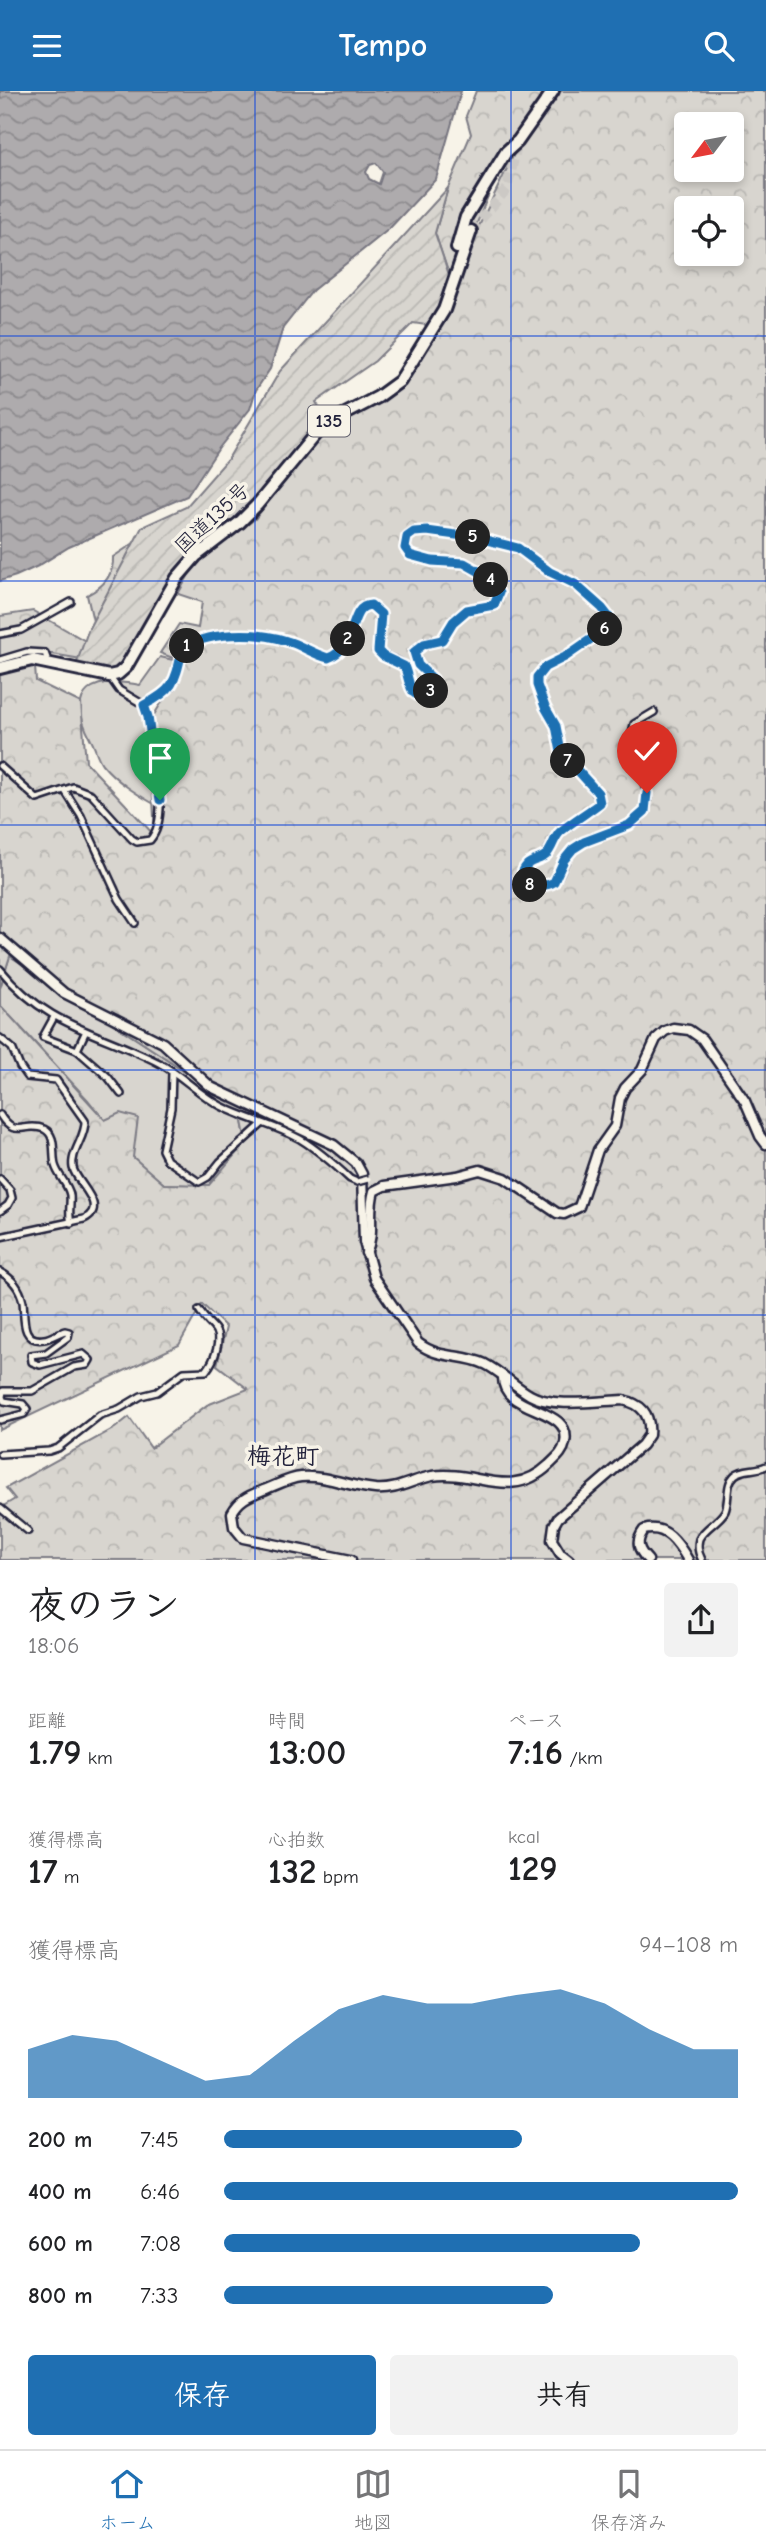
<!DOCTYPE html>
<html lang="ja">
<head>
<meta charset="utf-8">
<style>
	:root { --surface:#fff; --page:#f2f2f2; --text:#202124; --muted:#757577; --line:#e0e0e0; --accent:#1f6fb2 }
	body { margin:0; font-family:"Comic Neue","Klee One",sans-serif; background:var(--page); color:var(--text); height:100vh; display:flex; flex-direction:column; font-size:26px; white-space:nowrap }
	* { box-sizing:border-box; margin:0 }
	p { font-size:23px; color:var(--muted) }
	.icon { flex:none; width:38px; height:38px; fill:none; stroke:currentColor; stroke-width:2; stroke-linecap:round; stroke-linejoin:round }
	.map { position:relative; height:1469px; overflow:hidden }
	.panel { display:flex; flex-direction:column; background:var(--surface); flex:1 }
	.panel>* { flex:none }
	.needle { width:46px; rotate:238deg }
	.tools { position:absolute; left:674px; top:21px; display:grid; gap:14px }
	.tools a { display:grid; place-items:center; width:70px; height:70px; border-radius:7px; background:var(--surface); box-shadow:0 4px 10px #0003; font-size:35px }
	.pin { position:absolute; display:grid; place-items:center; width:60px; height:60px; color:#fff; margin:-72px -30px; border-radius:50% 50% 50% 0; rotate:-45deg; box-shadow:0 0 7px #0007 }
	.pin .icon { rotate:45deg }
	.km { position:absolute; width:35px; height:35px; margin:-18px; border-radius:50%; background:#222; color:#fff; font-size:19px; line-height:35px; text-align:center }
	.round { display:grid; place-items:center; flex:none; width:74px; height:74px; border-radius:7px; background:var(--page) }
	.head { display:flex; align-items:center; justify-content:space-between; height:119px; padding:0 28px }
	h1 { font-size:38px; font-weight:700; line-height:52px }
	.stats { display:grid; grid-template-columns:repeat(3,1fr); gap:10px; height:119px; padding:7px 28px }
	.stats div { display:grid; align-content:center }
	.stats b { font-size:35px; font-weight:700 }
	.stats small { font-size:19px; font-weight:400 }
	.stats p { font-size:19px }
	.chart { height:196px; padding:14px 28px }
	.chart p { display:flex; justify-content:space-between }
	.chart svg { width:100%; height:126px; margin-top:7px; fill:var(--accent); opacity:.7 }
	.cta { display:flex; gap:14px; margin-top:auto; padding:14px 28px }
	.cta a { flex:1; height:80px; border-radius:7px; background:var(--accent); color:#fff; font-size:28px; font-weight:700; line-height:80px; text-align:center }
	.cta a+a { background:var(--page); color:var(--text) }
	ul { padding:0 28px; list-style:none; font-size:23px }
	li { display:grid; grid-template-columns:112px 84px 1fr; align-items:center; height:52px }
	li i { height:18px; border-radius:9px; background:var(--accent) }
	header { display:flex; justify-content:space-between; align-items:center; height:91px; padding:0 28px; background:var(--accent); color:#fff; font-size:32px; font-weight:700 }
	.tabs { display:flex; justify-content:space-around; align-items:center; height:98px; border-top:2px solid var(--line); background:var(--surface); font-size:19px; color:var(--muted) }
	.tabs a { display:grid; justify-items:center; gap:4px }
	.tabs .selected { color:var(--accent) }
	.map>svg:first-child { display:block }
	.green { fill:#d8d5cf; stroke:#7d7c85; stroke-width:2 }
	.forest { fill:url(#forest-crowns); stroke:#7d7c85; stroke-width:2; fill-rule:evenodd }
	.garden { fill:url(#garden-furrows); stroke:#7d7c85; stroke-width:2 }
	.water { fill:url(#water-waves); stroke:#76747f; stroke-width:2; fill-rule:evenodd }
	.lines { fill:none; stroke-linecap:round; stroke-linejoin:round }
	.highway-tunnel { stroke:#ccc9c5; stroke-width:10; stroke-dasharray:10 5; stroke-linecap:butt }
	.street-casing { stroke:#22223b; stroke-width:10 }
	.secondary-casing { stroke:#22223b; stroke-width:13 }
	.highway-casing { stroke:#22223b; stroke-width:16 }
	.street { stroke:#f7f3e8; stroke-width:5 }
	.secondary { stroke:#f7f3e8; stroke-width:8 }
	.highway { stroke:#f7f3e8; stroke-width:10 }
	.street-bridge-casing { stroke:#22223b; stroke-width:10; stroke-linecap:butt }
	.street-bridge { stroke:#f7f3e8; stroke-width:5 }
	.route-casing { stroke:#fff; stroke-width:14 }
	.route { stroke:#1f6fb2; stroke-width:9 }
	.grid { fill:none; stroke:#1d4ed8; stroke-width:2; stroke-opacity:0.55 }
	.labels { text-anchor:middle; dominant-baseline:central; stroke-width:7; stroke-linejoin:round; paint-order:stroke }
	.shield { fill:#f7f3e8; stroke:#62616f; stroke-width:2 }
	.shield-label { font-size:19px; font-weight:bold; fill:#22223b }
	.street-label { font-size:21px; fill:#22223b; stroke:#f7f3e8 }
	.quarter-label { font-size:24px; font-weight:bold; fill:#22223b; stroke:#f7f3e8 }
</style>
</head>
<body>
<header><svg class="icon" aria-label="menu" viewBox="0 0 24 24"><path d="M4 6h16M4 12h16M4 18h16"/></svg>Tempo<svg class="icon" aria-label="search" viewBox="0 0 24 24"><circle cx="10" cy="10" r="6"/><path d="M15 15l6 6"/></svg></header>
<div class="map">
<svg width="766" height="1469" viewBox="0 0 766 1469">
	<defs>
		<pattern id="forest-crowns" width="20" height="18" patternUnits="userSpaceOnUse" patternTransform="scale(1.75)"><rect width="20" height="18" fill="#d8d5cf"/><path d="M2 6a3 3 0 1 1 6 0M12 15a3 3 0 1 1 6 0" fill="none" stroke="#b9b7b3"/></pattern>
		<pattern id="garden-furrows" width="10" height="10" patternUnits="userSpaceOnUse" patternTransform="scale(1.75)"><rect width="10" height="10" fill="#d8d5cf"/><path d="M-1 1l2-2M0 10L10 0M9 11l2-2" fill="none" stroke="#b9b7b3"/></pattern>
		<pattern id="water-waves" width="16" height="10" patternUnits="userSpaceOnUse" patternTransform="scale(1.75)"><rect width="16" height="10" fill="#aeabad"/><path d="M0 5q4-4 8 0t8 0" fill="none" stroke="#8d8b8e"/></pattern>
	</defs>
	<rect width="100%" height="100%" fill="#f7f3e8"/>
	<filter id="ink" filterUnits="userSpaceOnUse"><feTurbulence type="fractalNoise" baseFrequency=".0143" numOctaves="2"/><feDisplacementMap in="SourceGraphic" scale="14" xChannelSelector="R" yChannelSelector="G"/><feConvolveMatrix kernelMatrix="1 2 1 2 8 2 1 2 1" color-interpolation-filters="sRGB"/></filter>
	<g filter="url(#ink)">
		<!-- green -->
		<g class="green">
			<path d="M160 566 178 570 177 585 146 619 154 713C135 702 116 690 102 673 97 666 95 656 91 649 64 599 93 585 140 594Z"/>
			<path d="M10 865 188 982 242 1030 246 1051 209 1095 164 1093 145 1078 133 1066 88 1009 0 914V897Z"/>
		</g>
		<!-- forest -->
		<g class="forest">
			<path d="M476 0H549L506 61 459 176 516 59 555 0H766V1469H0V1417L15 1408 6 1397 115 1337 129 1326 151 1357 207 1314 248 1298 217 1274 226 1236 202 1213 179 1254 0 1339V914L105 1029 120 1022 138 1027 133 1066 164 1093 209 1094 246 1051 242 1030 188 982 10 865 0 897V525L33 520 101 559 105 572 34 560 36 590 81 612 86 671 155 745 149 632 176 588 178 569 160 562 179 533 198 537 202 511 178 503 196 471 255 428 331 328 392 300 428 255 452 193 435 142 448 97 471 43 466 25ZM686 33H732V79H686ZM686 117H732V163H686Z"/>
			<path d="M137 450 96 543 87 504C103 496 114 484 113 466Z"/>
		</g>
		<!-- garden -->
		<path class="garden" d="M448 97 435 142 452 193 447 209 426 234 413 232 375 270 316 311 324 324 266 403 177 487 131 559 108 590 76 574 89 537 142 436 186 416 228 368 280 280Z"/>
		<!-- water -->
		<path class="water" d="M0 0H461L436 88 389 138 313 199 283 237 270 278 256 299 250 318 219 357 187 405 69 456 38 475 16 485 0 490ZM376 72 383 81 379 93 369 88 366 81 370 74Z"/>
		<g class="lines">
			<!-- highway-tunnel -->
			<path class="highway-tunnel" d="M471 140 507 98 518 50"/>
			<!-- street casing -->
			<g class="street-casing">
				<g id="street">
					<path d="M0 543 21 539 71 511"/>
					<path d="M0 569 27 561 45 562 48 570"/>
					<path d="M144 614C176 598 175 593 182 560 203 539 260 541 287 550 301 554 313 563 328 567 358 556 347 515 371 514L381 523 378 560C386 568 398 567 404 575 413 587 405 615 431 601L433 595V588L418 574 414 561 424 553 442 549 453 531 467 519 494 514 499 501 487 485 464 472 432 470 410 464 406 457 407 446 414 441 427 440 478 447 518 457 550 481 575 493 602 517 609 526 608 535 604 539 565 566 545 576 537 586V594L545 616 556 635 561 661 571 674 582 683 600 708V711L595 716 559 742 544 765 527 774 524 786 528 793C536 796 542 797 550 794 562 787 563 767 574 757 596 738 652 743 647 702L631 646 634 633 654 621"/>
					<path d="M0 675 37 708 73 696 91 703 132 748 137 751 150 749C172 725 152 657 148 627L144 614 119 599 109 585"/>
					<path d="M65 700 81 725 119 808 135 832"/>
					<path d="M0 878C47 936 99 941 159 972 182 984 199 1004 221 1015 246 1028 275 1034 300 1048 318 1059 335 1074 350 1088L357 1091"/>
					<path d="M54 926 43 946 77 959 108 986 121 1003"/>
					<path d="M0 947 12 957 20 976 27 986 56 989 85 1030C86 1046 70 1061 73 1077 77 1093 109 1116 84 1128L0 1146"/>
					<path d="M77 959 85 942"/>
					<path d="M172 980 171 1017 162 1059 167 1069 199 1091 208 1086 220 1071 262 1033"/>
					<path d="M0 1024C15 1049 25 1030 44 1038 57 1044 52 1063 55 1074 58 1085 68 1093 70 1104 71 1113 68 1122 71 1132"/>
					<path d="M0 1088 10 1099 12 1107 8 1114 0 1120"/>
					<path d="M0 1181C12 1187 20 1197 23 1211 25 1225 20 1252 44 1248 51 1247 58 1242 65 1240L69 1241 68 1246 46 1262 31 1264 32 1271 40 1274 83 1263 90 1269 87 1274 74 1276 32 1300H3L2 1306 4 1310 23 1313 27 1318 24 1323 0 1329"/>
					<path d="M0 1363 49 1360 58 1357 100 1324 119 1318 141 1305 157 1301 184 1281 206 1280C214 1270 224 1247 213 1236 207 1230 204 1227 199 1219"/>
					<path d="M0 1417 28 1440"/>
					<path d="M702 1469C698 1462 697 1456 699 1448 704 1437 719 1431 725 1420 730 1408 725 1393 735 1384 743 1377 757 1380 766 1375"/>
				</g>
			</g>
			<!-- secondary casing -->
			<g class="secondary-casing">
				<g id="secondary">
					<path d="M0 847 64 902 163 952 211 996 334 1054 356 1072 362 1083 364 1151 374 1187 418 1252C440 1269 461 1262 485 1273 501 1281 514 1295 530 1304 552 1317 597 1310 623 1309 642 1313 651 1324 649 1344L642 1354 558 1427 554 1434 552 1449 560 1462 569 1469"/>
					<path d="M366 1162C376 1140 367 1124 374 1100L384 1095 457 1085 480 1079 505 1087 557 1122 564 1123 579 1116 598 1059 615 1035 620 1007 625 997 642 979 656 948 665 940 673 937 689 939 702 948 745 1010 760 1045 766 1053"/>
					<path d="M351 1469 243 1447 234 1436 232 1422C239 1409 248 1405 261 1400 273 1396 288 1387 301 1386 326 1384 351 1396 375 1398 396 1400 412 1389 432 1385 476 1378 510 1411 549 1374 556 1367 563 1362 565 1352 573 1314 501 1324 503 1285"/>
					<path d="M648 1469C638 1459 635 1451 644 1439 666 1433 678 1452 688 1469"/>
				</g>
			</g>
			<!-- highway casing -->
			<g class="highway-casing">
				<g id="highway">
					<path d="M457 157 466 126 506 61 518 50 553 0"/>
					<path d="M0 577 32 569 109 585 118 583 126 576 177 487 196 465 239 432 257 414 322 335 378 306 400 290 444 219 471 140"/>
				</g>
			</g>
			<!-- street -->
			<use href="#street" class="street"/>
			<!-- secondary -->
			<use href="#secondary" class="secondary"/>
			<!-- highway -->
			<use href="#highway" class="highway"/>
			<!-- street-bridge casing -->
			<g class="street-bridge-casing">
				<path id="street-bridge" d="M357 1091 368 1088"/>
			</g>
			<!-- street-bridge -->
			<use href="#street-bridge" class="street-bridge"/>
		</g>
	</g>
	<g class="lines" filter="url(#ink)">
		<!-- route casing -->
		<g class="route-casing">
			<path id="route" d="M160 709 148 626 144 614C174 599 175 591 182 560 203 539 260 541 287 550 301 554 313 563 328 567 359 556 347 515 371 514L381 523 378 560 383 565 404 575C411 589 407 613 431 601L433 588 418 574 414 561 424 553 442 549 453 531 467 519 494 514 499 502 487 485 464 472 432 470 410 464 405 457 407 446 414 441 427 440 478 447 518 457 550 481 575 493 602 517 609 526 608 535 604 539 565 566 545 576 537 586V594L545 616 556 635 561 661 598 702 600 712C587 722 573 730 560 741 553 748 553 757 546 764 540 769 532 769 527 774 511 791 540 800 554 791L564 769 573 758 584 751 629 734 645 720 647 702"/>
		</g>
		<!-- route -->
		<use href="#route" class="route"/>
	</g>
	<!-- grid -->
	<path class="grid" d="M255 0V1469M511 0V1469M0 245H766M0 490H766M0 734H766M0 979H766M0 1224H766"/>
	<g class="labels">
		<!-- shield labels -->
		<rect class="shield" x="308" y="314.5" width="42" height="31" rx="5"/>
		<g class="shield-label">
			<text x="329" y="330">135</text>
		</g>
		<!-- street labels -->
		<g class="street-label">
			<text transform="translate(212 427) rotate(-43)">国道135号</text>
		</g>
		<!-- quarter labels -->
		<g class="quarter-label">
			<text x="283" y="1365">梅花町</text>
		</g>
	</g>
</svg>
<div class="tools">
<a><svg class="needle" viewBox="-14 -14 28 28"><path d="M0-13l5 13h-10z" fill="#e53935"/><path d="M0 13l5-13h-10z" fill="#757577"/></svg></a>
<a><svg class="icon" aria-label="locate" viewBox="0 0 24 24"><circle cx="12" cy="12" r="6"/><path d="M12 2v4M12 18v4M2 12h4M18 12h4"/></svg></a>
</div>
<div class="pin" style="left:160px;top:709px;background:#1e9e55"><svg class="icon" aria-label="arrive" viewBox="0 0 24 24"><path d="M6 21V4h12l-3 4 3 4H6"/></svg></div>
<div class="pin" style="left:647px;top:702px;background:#d93025"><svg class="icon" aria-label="check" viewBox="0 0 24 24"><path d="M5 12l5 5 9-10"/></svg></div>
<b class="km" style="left:187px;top:555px">1</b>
<b class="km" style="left:348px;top:548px">2</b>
<b class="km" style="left:431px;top:600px">3</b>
<b class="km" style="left:491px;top:489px">4</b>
<b class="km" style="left:473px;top:446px">5</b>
<b class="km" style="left:605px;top:538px">6</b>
<b class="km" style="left:568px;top:670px">7</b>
<b class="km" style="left:530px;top:794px">8</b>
</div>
<section class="panel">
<div class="head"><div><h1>夜のラン</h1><p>18:06</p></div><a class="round"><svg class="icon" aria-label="share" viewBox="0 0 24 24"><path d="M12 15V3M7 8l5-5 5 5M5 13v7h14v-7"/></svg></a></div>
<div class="stats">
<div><p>距離</p><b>1.79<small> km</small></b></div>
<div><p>時間</p><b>13:00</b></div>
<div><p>ペース</p><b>7:16<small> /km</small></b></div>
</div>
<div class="stats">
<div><p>獲得標高</p><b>17<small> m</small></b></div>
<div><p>心拍数</p><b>132<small> bpm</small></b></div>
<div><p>kcal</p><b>129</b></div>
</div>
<div class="chart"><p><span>獲得標高</span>94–108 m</p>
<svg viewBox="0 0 160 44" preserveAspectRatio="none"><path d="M0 44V27L10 22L20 24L30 31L40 38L50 36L60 24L70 13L80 8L90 11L100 11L110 8L120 6L130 11L140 20L150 27L160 27V44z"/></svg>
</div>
<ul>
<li><b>200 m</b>7:45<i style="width:58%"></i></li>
<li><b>400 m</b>6:46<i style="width:100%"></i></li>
<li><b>600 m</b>7:08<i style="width:81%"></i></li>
<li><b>800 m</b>7:33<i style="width:64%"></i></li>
</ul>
<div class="cta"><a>保存</a><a>共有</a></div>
</section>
<nav class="tabs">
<a class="selected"><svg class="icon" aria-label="home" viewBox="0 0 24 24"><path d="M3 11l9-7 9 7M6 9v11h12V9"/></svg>ホーム</a>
<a><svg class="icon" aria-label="map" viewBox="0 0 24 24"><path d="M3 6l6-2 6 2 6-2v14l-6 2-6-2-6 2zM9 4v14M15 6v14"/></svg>地図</a>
<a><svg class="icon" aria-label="saved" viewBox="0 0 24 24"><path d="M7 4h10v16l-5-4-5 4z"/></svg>保存済み</a>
</nav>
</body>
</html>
